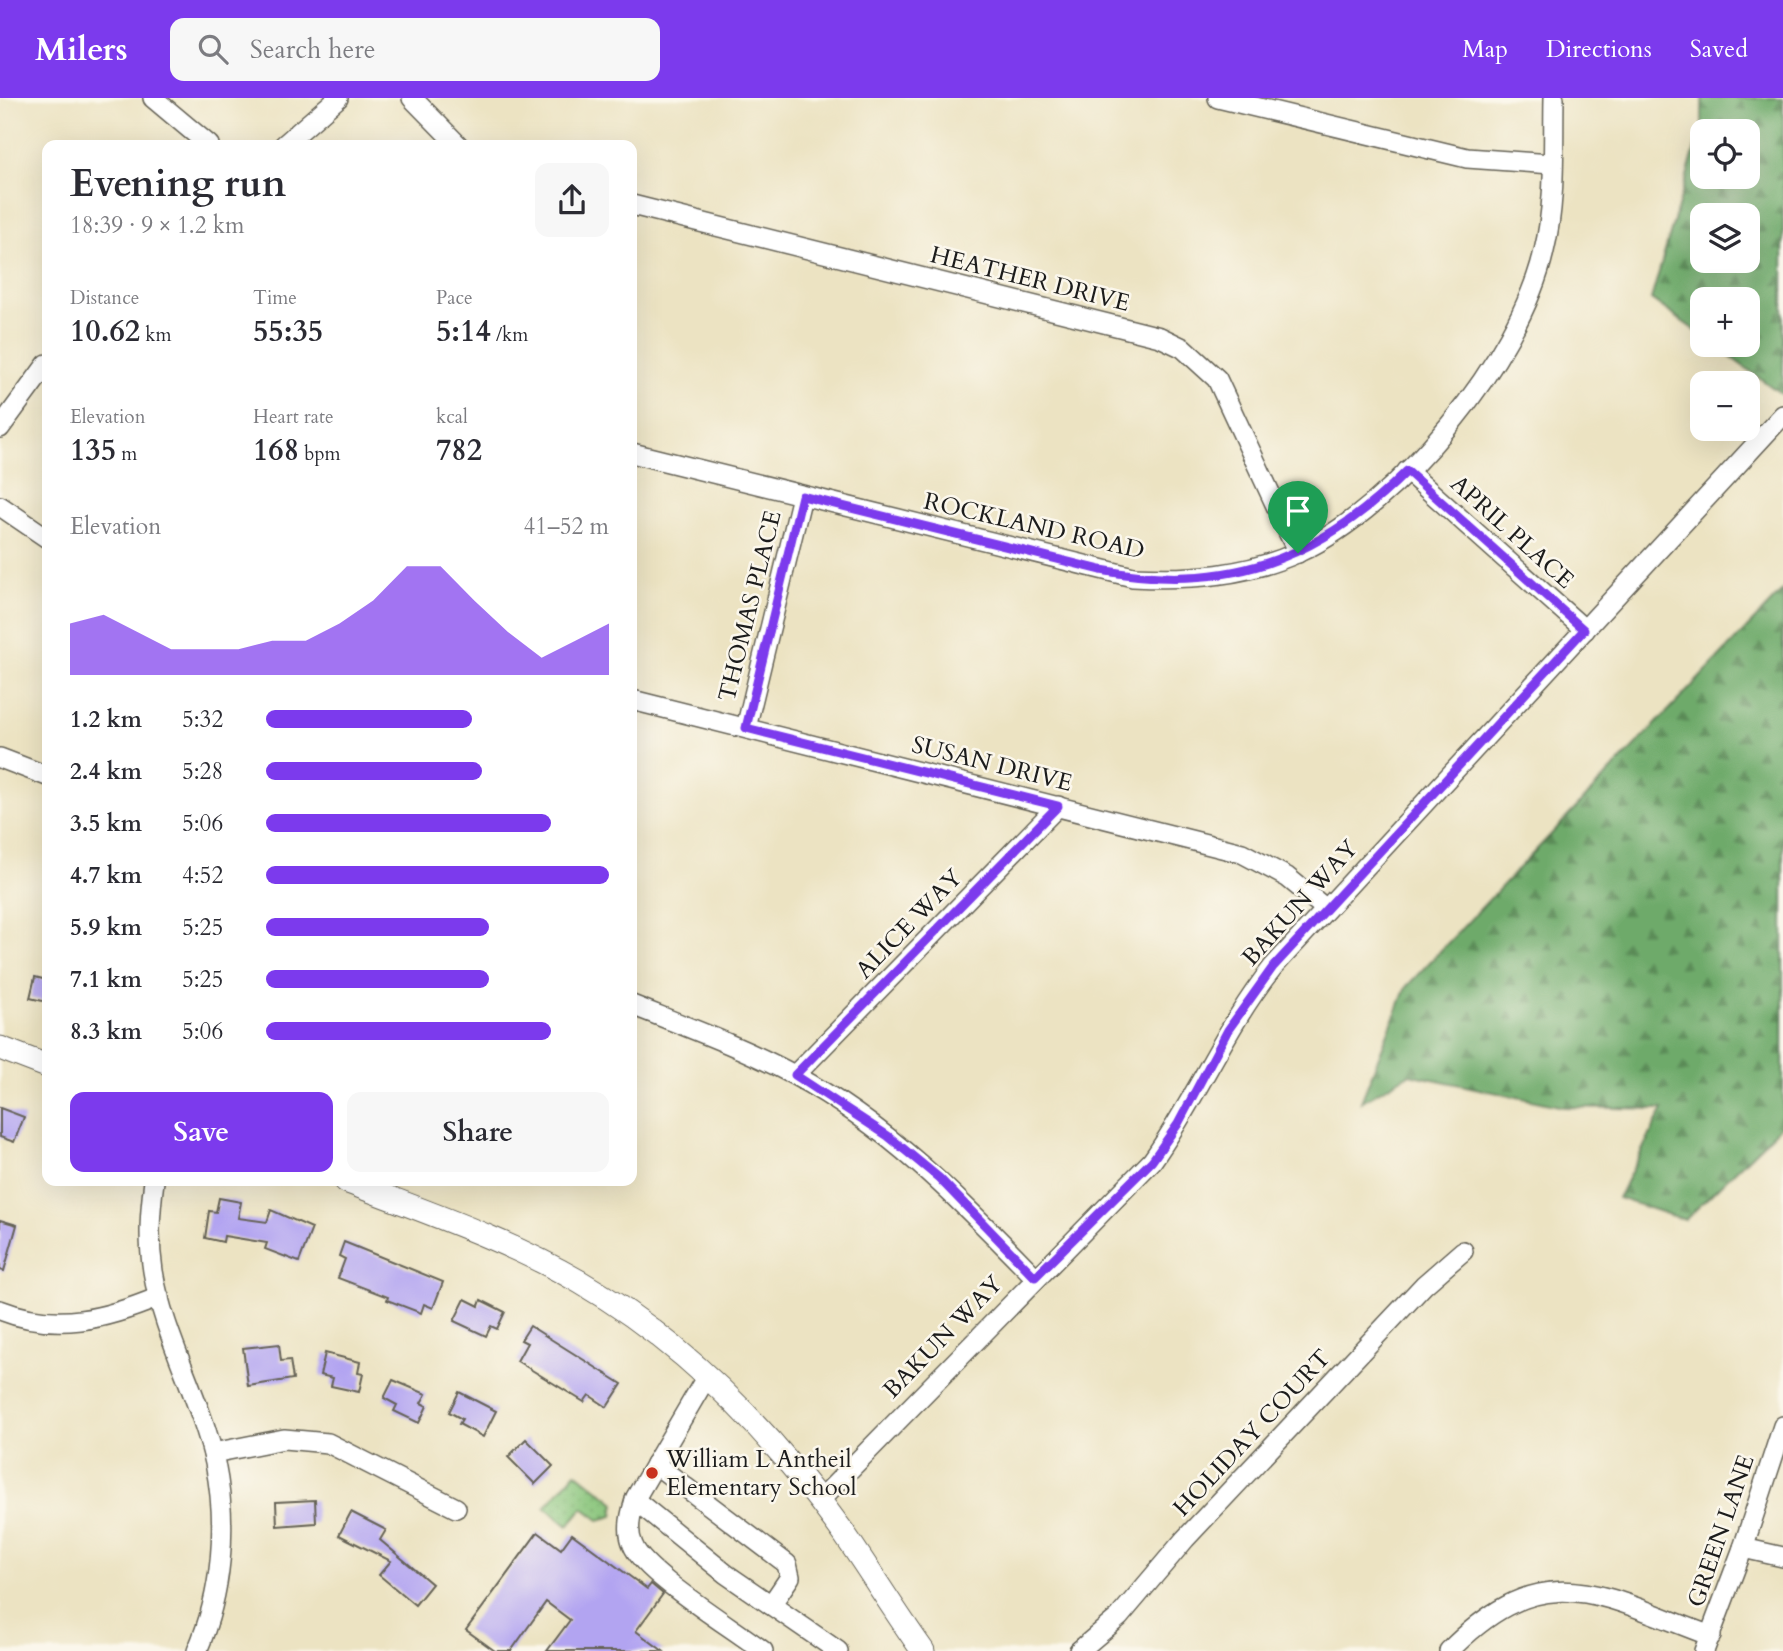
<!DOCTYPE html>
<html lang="en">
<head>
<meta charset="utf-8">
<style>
	:root { --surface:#fff; --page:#f7f7f7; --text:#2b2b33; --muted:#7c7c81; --accent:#7c3aed }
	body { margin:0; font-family:Cardo,serif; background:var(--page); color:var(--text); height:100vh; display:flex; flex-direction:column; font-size:26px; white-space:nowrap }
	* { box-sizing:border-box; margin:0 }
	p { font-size:23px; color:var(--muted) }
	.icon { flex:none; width:38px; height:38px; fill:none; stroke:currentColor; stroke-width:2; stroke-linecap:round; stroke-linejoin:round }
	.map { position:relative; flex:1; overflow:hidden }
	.drawer { position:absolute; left:42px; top:42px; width:595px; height:1046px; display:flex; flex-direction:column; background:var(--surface); border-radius:14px; box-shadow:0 7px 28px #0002 }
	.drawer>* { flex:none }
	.controls { position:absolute; left:1690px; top:21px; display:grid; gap:14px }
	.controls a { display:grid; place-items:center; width:70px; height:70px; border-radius:14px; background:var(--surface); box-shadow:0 7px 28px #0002; font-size:35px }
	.pin { position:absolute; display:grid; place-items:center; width:60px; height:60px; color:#fff; margin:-72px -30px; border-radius:50% 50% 50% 0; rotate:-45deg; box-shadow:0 0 7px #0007 }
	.pin .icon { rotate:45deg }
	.round { display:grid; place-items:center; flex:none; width:74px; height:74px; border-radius:14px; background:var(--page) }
	.summary { display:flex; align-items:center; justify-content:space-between; height:119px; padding:0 28px }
	h1 { font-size:38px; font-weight:600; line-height:52px }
	.metrics { display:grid; grid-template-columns:repeat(3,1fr); gap:10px; height:119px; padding:7px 28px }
	.metrics div { display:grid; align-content:center }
	.metrics b { font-size:30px; font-weight:600 }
	.metrics small { font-size:19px; font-weight:400 }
	.metrics p { font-size:19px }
	.chart { height:196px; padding:14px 28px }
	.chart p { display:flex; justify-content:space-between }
	.chart svg { width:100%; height:126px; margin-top:7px; fill:var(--accent); opacity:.7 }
	.primary-button { display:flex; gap:14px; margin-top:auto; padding:14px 28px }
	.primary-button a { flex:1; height:80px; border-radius:14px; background:var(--accent); color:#fff; font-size:28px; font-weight:600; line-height:80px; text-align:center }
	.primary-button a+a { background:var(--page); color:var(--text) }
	ul { padding:0 28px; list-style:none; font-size:23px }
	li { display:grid; grid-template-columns:112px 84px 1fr; align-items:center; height:52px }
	li i { height:18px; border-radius:9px; background:var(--accent) }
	header { display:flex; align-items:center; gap:42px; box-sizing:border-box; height:98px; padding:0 35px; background:var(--accent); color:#fff }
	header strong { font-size:33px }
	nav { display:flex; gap:38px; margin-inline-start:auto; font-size:24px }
	.search { width:490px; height:63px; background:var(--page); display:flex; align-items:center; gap:18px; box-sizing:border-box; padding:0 24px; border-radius:14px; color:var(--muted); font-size:26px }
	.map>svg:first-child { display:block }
	.forest { fill:url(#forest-firs); stroke:#456344; stroke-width:2; fill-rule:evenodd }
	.park { fill:url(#park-dots); stroke:#52704c; stroke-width:2 }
	.building { fill:#b2a4f1 }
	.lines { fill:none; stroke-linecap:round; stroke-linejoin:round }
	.minor-casing { stroke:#656256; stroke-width:22 }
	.major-casing { stroke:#656256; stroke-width:25 }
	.minor { stroke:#fff; stroke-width:19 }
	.major { stroke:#fff; stroke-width:23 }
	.route-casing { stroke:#fff; stroke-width:14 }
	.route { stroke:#7c3aed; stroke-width:9 }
	.poi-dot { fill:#c8321e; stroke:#fbf7ec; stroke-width:2.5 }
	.labels { text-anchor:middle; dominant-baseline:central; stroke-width:5; stroke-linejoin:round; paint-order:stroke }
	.street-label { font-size:24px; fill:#1c1c1c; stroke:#fbf7ec }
	.poi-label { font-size:24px; fill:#1c1c1c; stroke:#fbf7ec; text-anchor:start }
</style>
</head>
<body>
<header>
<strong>Milers</strong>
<div class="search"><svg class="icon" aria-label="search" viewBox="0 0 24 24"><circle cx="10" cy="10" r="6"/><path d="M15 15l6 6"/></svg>Search here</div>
<nav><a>Map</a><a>Directions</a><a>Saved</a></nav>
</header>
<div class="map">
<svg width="1783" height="1553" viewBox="0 0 1783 1553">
	<defs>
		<pattern id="forest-firs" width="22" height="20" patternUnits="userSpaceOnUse" patternTransform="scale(1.75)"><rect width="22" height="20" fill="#6eaa6b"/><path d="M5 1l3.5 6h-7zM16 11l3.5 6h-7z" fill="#5a8a57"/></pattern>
		<pattern id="park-dots" width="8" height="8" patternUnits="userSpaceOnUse" patternTransform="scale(1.75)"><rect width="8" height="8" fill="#89c57b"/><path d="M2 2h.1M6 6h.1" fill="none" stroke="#76a96a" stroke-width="1.8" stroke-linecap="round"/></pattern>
	</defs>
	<rect width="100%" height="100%" fill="#fbf7ec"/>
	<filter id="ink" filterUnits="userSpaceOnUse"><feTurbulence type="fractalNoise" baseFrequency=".0143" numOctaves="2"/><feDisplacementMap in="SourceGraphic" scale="14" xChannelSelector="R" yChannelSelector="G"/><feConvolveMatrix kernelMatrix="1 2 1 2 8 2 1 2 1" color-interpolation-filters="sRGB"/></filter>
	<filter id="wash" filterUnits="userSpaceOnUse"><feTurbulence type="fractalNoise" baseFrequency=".00686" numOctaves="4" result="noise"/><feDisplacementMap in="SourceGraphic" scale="28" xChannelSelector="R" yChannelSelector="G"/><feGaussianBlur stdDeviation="1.57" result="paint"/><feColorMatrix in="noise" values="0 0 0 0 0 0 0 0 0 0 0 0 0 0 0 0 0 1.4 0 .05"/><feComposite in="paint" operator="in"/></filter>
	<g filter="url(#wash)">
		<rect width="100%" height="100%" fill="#ece3c2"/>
		<!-- forest -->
		<g class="forest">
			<path d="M1702 0H1783V297L1714 247H1748V201H1703V238L1651 201 1702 27ZM1703 33H1748V79H1703ZM1703 117H1748V163H1703Z"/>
			<path d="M1783 492V1026L1685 1122 1618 1100 1663 1011 1564 1009 1409 976 1361 1004 1406 889Z"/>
		</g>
		<!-- park -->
		<path class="park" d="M576 1374 615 1405 613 1418 599 1422 583 1410 568 1428 545 1409Z"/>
		<g id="blocks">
			<!-- building -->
			<g class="building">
				<path d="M35 879 47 882V904L30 900Z"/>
				<path d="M0 1010 24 1019 14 1044 0 1039Z"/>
				<path d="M219 1100 241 1104 238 1120 267 1124 271 1112 312 1130 299 1164 265 1151 267 1145 224 1138 223 1144 205 1140 209 1113 216 1114Z"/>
				<path d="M0 1122 17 1127 4 1173 0 1172Z"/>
				<path d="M344 1144 443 1184 433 1210 424 1206 421 1215 387 1202 388 1199 338 1180 345 1161 339 1158Z"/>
				<path d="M465 1201 479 1208 481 1202 505 1214 497 1231 491 1228 486 1238 454 1223Z"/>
				<path d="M530 1228 622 1286 607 1309 589 1297 584 1304 517 1263 527 1245 521 1242Z"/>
				<path d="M279 1246 281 1263 290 1262 293 1281 248 1288 243 1250Z"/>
				<path d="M325 1255 360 1264 358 1275 363 1276 359 1294 331 1288 333 1280 320 1277Z"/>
				<path d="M393 1282 426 1296 421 1305 427 1308 419 1325 394 1313 397 1307 384 1300Z"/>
				<path d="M459 1294 496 1313 483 1339 459 1326 462 1321 449 1314Z"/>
				<path d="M526 1341 553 1368 535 1386 508 1359Z"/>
				<path d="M315 1402 316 1425 277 1428 276 1404Z"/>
				<path d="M351 1414 386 1432 380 1442 432 1486 415 1507 379 1477 391 1463 339 1437Z"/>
				<path d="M538 1434 561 1451 572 1436 647 1491 651 1486 663 1496 636 1533 663 1553H547L570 1522 546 1504 511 1553H495L466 1532Z"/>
			</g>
		</g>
	</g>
	<g filter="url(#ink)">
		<use href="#blocks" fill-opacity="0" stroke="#656256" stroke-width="2"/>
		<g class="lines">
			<!-- minor casing -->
			<g class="minor-casing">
				<g id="minor">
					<path d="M153 0 209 47"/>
					<path d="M412 0 458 47"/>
					<path d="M1218 0 1467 60 1552 66"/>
					<path d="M284 47 338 0"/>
					<path d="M632 107 1160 239 1183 250 1217 281 1298 455"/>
					<path d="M0 330 47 266"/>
					<path d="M632 355 1133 479C1190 482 1246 478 1299 454 1398 409 1520 260 1544 153 1556 104 1553 51 1554 0"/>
					<path d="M1407 373 1585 532"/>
					<path d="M0 408 47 440"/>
					<path d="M632 602 1242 755 1287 779 1326 811"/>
					<path d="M746 630 802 398"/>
					<path d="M0 660 47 678"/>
					<path d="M632 907C687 929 742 949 794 977 889 1028 961 1103 1035 1179"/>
					<path d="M795 977 1058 708"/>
					<path d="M154 1083C150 1114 148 1142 153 1173 163 1237 201 1301 215 1365 228 1428 222 1495 197 1553"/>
					<path d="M0 1212C56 1234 106 1221 159 1199"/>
					<path d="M707 1278 636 1399C631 1414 626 1432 633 1447 643 1475 735 1531 763 1553"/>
					<path d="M213 1355 284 1341 328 1345 456 1410"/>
					<path d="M655 1366 787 1466 790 1479 771 1507"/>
					<path d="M635 1402 726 1476 838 1553"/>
					<path d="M819 1403 1152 1063C1197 1000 1225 929 1273 869L1783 317"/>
					<path d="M1743 1450 1783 1459"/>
					<path d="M1079 1553 1119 1519 1185 1441 1424 1187 1463 1153"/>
					<path d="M1449 1553C1545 1456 1599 1497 1711 1538"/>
					<path d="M1704 1553 1743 1450 1783 1328"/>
				</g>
			</g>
			<!-- major casing -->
			<g class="major-casing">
				<g id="major">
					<path d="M0 950 47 968"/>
					<path d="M346 1083C425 1114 506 1141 580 1184 685 1245 772 1335 843 1434 870 1473 895 1514 923 1553"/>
				</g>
			</g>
			<!-- minor -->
			<use href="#minor" class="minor"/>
			<!-- major -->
			<use href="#major" class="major"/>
		</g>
	</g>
	<g class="lines" filter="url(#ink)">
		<!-- route casing -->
		<g class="route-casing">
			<path id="route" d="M1407 373 1584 532 1273 869 1228 932 1178 1026 1152 1063 1035 1179 939 1080 888 1038 795 977 1058 708 746 630 802 398 1101 472C1225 496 1319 462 1407 373Z"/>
		</g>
		<!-- route -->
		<use href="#route" class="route"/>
	</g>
	<!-- markers -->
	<circle class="poi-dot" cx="652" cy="1375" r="7"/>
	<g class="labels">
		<!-- street labels -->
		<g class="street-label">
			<text transform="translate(1030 181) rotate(14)">HEATHER DRIVE</text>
			<text transform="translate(1034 428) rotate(13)">ROCKLAND ROAD</text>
			<text transform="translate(1512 434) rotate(42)">APRIL PLACE</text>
			<text transform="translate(750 508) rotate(-76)">THOMAS PLACE</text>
			<text transform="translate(992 666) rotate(14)">SUSAN DRIVE</text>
			<text transform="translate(1300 805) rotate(-48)">BAKUN WAY</text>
			<text transform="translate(909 826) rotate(-46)">ALICE WAY</text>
			<text transform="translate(943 1239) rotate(-46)">BAKUN WAY</text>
			<text transform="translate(1252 1335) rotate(-47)">HOLIDAY COURT</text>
			<text transform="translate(1721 1433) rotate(-71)">GREEN LANE</text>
		</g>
		<!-- poi labels -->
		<g class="poi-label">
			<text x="666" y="1361">William L Antheil<tspan x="666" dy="28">Elementary School</tspan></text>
		</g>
	</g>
</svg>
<div class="controls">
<a><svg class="icon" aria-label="locate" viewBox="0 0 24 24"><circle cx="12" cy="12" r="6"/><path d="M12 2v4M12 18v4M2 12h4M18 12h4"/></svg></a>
<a><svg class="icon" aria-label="layers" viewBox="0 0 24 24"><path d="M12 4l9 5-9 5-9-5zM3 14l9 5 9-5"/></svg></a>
<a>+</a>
<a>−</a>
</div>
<div class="pin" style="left:1298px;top:455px;background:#1e9e55"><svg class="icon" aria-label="arrive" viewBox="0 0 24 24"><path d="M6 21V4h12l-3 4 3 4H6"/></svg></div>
<section class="drawer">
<div class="summary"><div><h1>Evening run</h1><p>18:39 · 9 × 1.2 km</p></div><a class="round"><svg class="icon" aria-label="share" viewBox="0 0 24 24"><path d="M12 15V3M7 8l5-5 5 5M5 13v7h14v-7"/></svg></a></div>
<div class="metrics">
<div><p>Distance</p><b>10.62<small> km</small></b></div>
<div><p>Time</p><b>55:35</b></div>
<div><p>Pace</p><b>5:14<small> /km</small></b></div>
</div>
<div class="metrics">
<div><p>Elevation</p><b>135<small> m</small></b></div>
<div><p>Heart rate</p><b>168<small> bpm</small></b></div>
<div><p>kcal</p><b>782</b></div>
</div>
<div class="chart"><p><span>Elevation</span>41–52 m</p>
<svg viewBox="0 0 160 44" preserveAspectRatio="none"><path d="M0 44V26L10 23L20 29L30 35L40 35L50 35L60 32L70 32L80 26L90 18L100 6L110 6L120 18L130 29L140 38L150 32L160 26V44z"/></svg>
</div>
<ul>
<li><b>1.2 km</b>5:32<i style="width:60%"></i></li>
<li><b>2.4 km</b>5:28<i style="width:63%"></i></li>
<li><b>3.5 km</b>5:06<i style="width:83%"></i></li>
<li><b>4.7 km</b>4:52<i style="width:100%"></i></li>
<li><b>5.9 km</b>5:25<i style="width:65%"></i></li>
<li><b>7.1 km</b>5:25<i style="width:65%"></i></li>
<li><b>8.3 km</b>5:06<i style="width:83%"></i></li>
</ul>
<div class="primary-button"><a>Save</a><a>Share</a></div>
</section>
</div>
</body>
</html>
